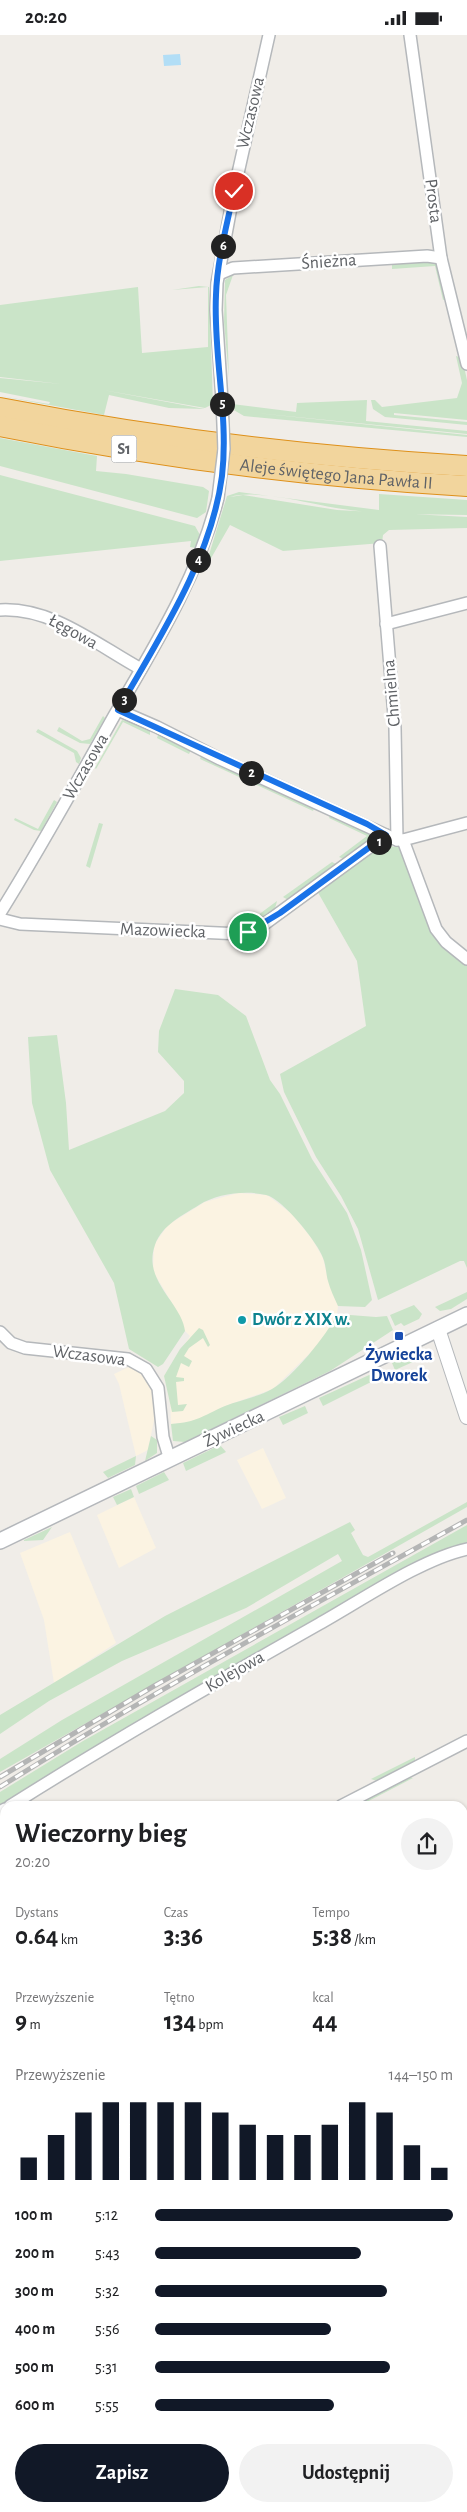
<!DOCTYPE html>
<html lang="pl">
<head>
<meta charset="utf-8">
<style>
	:root { --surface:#fff; --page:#f2f2f2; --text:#202124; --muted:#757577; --accent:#111827 }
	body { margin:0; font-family:"Alegreya Sans",sans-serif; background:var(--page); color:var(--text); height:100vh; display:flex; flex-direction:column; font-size:19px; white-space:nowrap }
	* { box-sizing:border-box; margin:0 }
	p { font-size:16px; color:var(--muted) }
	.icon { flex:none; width:28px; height:28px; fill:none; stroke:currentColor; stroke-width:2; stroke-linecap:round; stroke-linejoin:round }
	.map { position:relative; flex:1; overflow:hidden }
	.panel { position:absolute; left:0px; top:1766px; width:468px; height:711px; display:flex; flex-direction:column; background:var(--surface); border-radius:15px 15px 0 0; box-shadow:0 1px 4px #0004 }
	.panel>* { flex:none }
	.pin { position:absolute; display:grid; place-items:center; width:42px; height:42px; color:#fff; margin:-21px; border:2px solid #fff; border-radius:50%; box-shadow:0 1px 5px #0007 }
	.km { position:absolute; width:25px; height:25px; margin:-12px; border-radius:50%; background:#222; color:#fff; font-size:14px; line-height:25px; text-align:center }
	.round { display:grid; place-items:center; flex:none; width:52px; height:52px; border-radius:26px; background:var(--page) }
	.overview { display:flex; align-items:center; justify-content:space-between; height:85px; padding:0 15px }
	h1 { font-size:28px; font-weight:600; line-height:38px }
	.figures { display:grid; grid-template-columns:repeat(3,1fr); gap:8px; height:85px; padding:5px 15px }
	.figures div { display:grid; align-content:center }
	.figures b { font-size:25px; font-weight:600 }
	.figures small { font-size:14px; font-weight:400 }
	.figures p { font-size:14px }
	.chart { height:140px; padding:10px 15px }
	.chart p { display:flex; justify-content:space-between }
	.chart svg { width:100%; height:90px; margin-top:5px; stroke:var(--accent); stroke-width:6 }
	.cta { display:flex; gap:10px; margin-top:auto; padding:10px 15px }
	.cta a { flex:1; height:58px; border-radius:30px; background:var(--accent); color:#fff; font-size:20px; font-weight:600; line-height:58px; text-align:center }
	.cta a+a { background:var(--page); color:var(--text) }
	ul { padding:0 15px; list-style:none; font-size:16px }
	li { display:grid; grid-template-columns:80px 60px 1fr; align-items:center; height:38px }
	li i { height:12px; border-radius:6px; background:var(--accent) }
	.status { display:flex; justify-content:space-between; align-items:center; height:35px; padding:0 25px; background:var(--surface); direction:ltr }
	.status svg { height:14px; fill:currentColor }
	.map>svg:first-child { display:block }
	.commercial { fill:#fbf3e2 }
	.industrial { fill:#dfddda }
	.green { fill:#cae4c8 }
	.water { fill:#b2def6 }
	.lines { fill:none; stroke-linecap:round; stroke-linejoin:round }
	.stream { stroke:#b2def6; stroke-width:3 }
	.minor-casing { stroke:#b5b8bb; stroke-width:14 }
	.tertiary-casing { stroke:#b5b8bb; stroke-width:16 }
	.secondary-casing { stroke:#b4b7bb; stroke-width:18 }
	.motorway-casing { stroke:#de901a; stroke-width:22 }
	.minor { stroke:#fff; stroke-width:11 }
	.tertiary { stroke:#fff; stroke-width:14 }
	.secondary { stroke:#fff; stroke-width:15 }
	.motorway { stroke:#f2d59d; stroke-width:20 }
	.rail-casing { stroke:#b4b5b5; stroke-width:5 }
	.rail { stroke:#fff; stroke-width:3; stroke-dasharray:9; stroke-linecap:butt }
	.minor-bridge-casing { stroke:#b5b8bb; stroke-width:14; stroke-linecap:butt }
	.minor-bridge { stroke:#fff; stroke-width:11 }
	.route-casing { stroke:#fff; stroke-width:10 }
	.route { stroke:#1a73e8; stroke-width:6 }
	.culture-dot { fill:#0f9aa8; stroke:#fff; stroke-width:2 }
	.transit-dot { fill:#1a4fb4; stroke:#fff; stroke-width:2 }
	.labels { text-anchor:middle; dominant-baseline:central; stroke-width:5; stroke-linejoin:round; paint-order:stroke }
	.shield { fill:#fff; stroke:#909295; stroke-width:1 }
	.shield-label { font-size:16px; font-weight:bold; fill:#606367 }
	.street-label { font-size:18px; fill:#606367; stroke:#fff }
	.culture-label { font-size:18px; font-weight:bold; fill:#0d838f; stroke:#fff; text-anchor:start }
	.transit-label { font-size:18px; font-weight:bold; fill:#164399; stroke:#fff }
</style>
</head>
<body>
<div class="status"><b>20:20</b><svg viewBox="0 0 49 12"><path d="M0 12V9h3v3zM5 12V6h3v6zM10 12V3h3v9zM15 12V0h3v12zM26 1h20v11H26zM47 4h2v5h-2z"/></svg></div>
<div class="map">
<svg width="467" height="2477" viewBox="0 0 467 2477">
	<rect width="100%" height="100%" fill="#f0ede8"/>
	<!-- commercial -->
	<g class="commercial">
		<path d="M238 1158 267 1160 292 1179 312 1204 323 1223 328 1245 338 1271 337 1279 329 1295 314 1314 273 1354 225 1371 193 1387 171 1389 170 1361 164 1341 190 1301 185 1296 179 1280 153 1236 154 1210 168 1190 205 1167Z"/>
		<path d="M131 1331 145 1342 152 1354 156 1375 148 1415 136 1421 119 1349 114 1339Z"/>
		<path d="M263 1413 286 1463 262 1474 237 1425Z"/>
		<path d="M134 1462 156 1513 119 1533 97 1480Z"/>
		<path d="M70 1497 116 1608 54 1648 44 1585 20 1518Z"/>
		<path d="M467 1946V2099L463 2101 462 1948Z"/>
		<path d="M462 2320H467V2382H463Z"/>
		<path d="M137 2472 227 2473 223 2477H129Z"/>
	</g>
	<!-- industrial -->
	<path class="industrial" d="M467 1801V1946L463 1948 462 1803Z"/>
	<!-- green -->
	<g class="green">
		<path d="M426 224 440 230 446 264 443 265 435 231 392 234V226Z"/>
		<path d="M233 240 226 260 229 343 224 287 225 245Z"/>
		<path d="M199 251 209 252 213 369 205 373 103 355 205 374 169 373 109 360 104 380 0 361 49 369 50 367 0 357V343L61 349 0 342V270L138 252 142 318 208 312V252L172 255Z"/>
		<path d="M456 321 462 323 467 345V385L394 378V380L467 387V390L385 382 373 374 371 365H375L382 372 457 363 462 348Z"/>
		<path d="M367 365 366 386 467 396V399L236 376 467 400V402L244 381 232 374 235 375 232 369 296 377 297 368Z"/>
		<path d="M0 403 97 421 96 436 126 439 203 452 209 456 206 477 197 483 0 431Z"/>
		<path d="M0 440 195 491 200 500 196 513 190 512 191 506 0 526Z"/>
		<path d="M239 457 379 475V459L467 465V480C424 479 378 480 336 473 308 468 256 454 230 462L243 460 337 475 467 482V493L389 495 383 500 382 508 283 516 230 490 210 525 208 523 227 461Z"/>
		<path d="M103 681 105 683 90 709 80 708 57 696 59 692 82 706 90 704Z"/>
		<path d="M122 685 150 692V700L123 687 96 734 95 733Z"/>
		<path d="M38 694 77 716 81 723 79 729 76 727 74 718 36 697Z"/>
		<path d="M159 697 192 713 189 719 157 703Z"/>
		<path d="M201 721 315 771 313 776 200 724Z"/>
		<path d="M54 765 57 767 41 796 34 795 14 785 15 783 38 794Z"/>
		<path d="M331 778 373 799V805L346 825 339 822 367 801 329 783Z"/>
		<path d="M99 788 103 789 90 833 86 831Z"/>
		<path d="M387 811 399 812 404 815 434 895 467 927V1233L464 1226H460L378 1265 358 1194 341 1161 316 1122 284 1057 280 1039 366 991 357 926 316 854 370 816Z"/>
		<path d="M332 827 338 830 290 866 283 862Z"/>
		<path d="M277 866C274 885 254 889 239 894Z"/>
		<path d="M175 954 218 960 246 981 270 1045 280 1059 312 1124 347 1178 361 1215 372 1265 365 1272 338 1271C334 1262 330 1254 328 1246 326 1239 326 1230 323 1223 318 1208 282 1163 266 1160 245 1155 217 1159 199 1170 183 1180 162 1190 155 1210 142 1246 182 1268 185 1296L163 1329 158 1332 129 1314 114 1248 50 1135 32 1068 28 1002 57 1000 66 1068 69 1115 165 1076 184 1058V1046L158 1017 159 996Z"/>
		<path d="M467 1257V1264L451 1274 440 1276 435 1272Z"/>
		<path d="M414 1270 422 1279 419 1284 404 1291 401 1288 395 1291 390 1280Z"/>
		<path d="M337 1279 376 1282 387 1281 393 1295 330 1336 185 1407 173 1406 171 1389C198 1387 202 1381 225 1371 240 1365 258 1362 272 1354 293 1342 327 1300 337 1279Z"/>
		<path d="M199 1293 203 1295 210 1310 208 1312 203 1303 189 1313 184 1321 192 1326 189 1332 181 1328 176 1342 184 1343V1346L176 1347 178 1370 187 1369 183 1376 172 1377 164 1341 180 1314Z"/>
		<path d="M425 1316 433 1318 395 1335 392 1328 417 1317Z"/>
		<path d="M380 1335 383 1341 323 1371 319 1363Z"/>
		<path d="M305 1371 308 1378 283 1390 279 1382Z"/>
		<path d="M151 1401 157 1405V1418L145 1426Z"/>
		<path d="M220 1410 226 1417 186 1436 183 1428Z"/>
		<path d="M136 1421 135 1430 108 1443 103 1437Z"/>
		<path d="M164 1437 169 1445 139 1459 136 1451Z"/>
		<path d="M131 1454 134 1462 117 1470 113 1462Z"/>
		<path d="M467 1467V1472L0 1737V1724L62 1685 342 1526 338 1519 246 1573 122 1626 49 1666 0 1699V1680L165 1581 350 1487 355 1495 351 1498 363 1520 368 1522Z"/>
		<path d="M467 1490V1510L0 1774V1757L83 1706Z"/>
		<path d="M52 1492 43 1505 24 1506V1505Z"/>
		<path d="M415 1722V1727L377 1746 371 1744Z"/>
		<path d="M409 1742 413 1743 359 1771H353Z"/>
		<path d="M5 1999V2153L0 2155V2001Z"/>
		<path d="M5 2334V2472L39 2473 31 2477H0V2338Z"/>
		<path d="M463 2397 467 2401V2471L463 2477H387L385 2473 462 2472Z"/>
		<path d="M227 2472H313V2473L309 2477H223Z"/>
	</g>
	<!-- water -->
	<path class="water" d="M180 19 181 30 164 31 163 20Z"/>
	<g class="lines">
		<!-- stream -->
		<g class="stream">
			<path d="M462 2387 467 2386"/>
			<path d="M289 2477 291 2472"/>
		</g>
		<!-- minor casing -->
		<g class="minor-casing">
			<g id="minor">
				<path d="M410 0 441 223 467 329"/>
				<path d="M219 239 233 233 427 221 441 223"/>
				<path d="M222 366 216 275 217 248 234 156 269 0"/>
				<path d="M380 511 395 693 397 805"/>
				<path d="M0 575C52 572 97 610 141 634"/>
				<path d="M386 589 467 568"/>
				<path d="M118 675 157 692 220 724 397 805H403L467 788"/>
				<path d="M403 805 436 894 446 907 467 924"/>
				<path d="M0 878C40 814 77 747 114 681 154 612 198 542 218 463"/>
				<path d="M0 884 20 889 241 899 263 890 386 800"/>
				<path d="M0 1297 11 1308 25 1313 128 1324 146 1334 158 1353 163 1402 170 1425"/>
				<path d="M10 1771C111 1707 215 1648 319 1589 362 1565 421 1524 467 1514"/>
				<path d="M341 1771 467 1706"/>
				<path d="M0 1777 5 1774"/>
				<path d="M0 1940 5 1939"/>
				<path d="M462 2130 467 2128"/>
				<path d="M0 2249 5 2268"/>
				<path d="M0 2291 5 2288"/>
			</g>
		</g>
		<!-- tertiary casing -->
		<g class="tertiary-casing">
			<path id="tertiary" d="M438 1294 467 1382"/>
		</g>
		<!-- secondary casing -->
		<g class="secondary-casing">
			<g id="secondary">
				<path d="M0 1506 467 1280"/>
				<path d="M462 2256 467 2254"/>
				<path d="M462 2278 467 2276"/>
				<path d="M60 2477 68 2472"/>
				<path d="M100 2477 109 2472"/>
			</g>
		</g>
		<!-- motorway casing -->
		<g class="motorway-casing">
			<g id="motorway">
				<path d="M0 373C155 403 310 422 467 431"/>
				<path id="s1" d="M0 391C154 422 310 442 467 451"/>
			</g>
		</g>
		<!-- minor -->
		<use href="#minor" class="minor"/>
		<!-- tertiary -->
		<use href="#tertiary" class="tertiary"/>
		<!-- secondary -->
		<use href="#secondary" class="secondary"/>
		<!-- motorway -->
		<use href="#motorway" class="motorway"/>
		<!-- rail casing -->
		<g class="rail-casing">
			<g id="rail">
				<path d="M0 1742 154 1651 393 1518"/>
				<path d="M0 1752C152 1657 310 1572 467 1485"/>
			</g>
		</g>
		<!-- rail -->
		<use href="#rail" class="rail"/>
		<!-- minor-bridge casing -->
		<g class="minor-bridge-casing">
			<path id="minor-bridge" d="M218 463 224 414 222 366"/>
		</g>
		<!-- minor-bridge -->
		<use href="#minor-bridge" class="minor-bridge"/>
	</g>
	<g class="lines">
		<!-- route casing -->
		<g class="route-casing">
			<path id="route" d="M234 156C227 190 217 225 216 260 213 320 229 381 222 441 211 525 159 603 118 675L367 789 386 800 280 878 248 897"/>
		</g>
		<!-- route -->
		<use href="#route" class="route"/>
	</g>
	<!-- markers -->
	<circle class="culture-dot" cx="242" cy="1285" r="5"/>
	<rect class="transit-dot" x="394" y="1296" width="10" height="10" rx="2.5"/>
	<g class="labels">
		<!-- shield labels -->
		<rect class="shield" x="111.5" y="400.5" width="25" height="27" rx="4"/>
		<g class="shield-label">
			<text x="124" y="414">S1</text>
		</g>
		<!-- street labels -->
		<g class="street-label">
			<text transform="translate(251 78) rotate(-77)">Wczasowa</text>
			<text transform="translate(433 166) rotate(83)">Prosta</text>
			<text transform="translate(329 227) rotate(-4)">Śnieżna</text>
			<text stroke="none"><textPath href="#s1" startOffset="340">Aleje świętego Jana Pawła II</textPath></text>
			<text transform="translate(73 597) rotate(29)">Łęgowa</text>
			<text transform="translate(392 658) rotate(-95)">Chmielna</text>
			<text transform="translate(86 732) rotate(-60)">Wczasowa</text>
			<text transform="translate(163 896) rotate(2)">Mazowiecka</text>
			<text transform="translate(89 1321) rotate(7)">Wczasowa</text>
			<text transform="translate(234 1394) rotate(-25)">Żywiecka</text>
			<text transform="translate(235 1637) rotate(-30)">Kolejowa</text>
		</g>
		<!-- culture labels -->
		<g class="culture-label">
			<text x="252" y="1285">Dwór z XIX w.</text>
		</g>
		<!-- transit labels -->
		<g class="transit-label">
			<text x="399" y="1320">Żywiecka<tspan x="399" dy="21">Dworek</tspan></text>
		</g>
	</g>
</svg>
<div class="pin" style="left:248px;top:897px;background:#1e9e55"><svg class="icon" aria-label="arrive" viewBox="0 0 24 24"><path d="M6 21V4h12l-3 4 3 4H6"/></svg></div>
<div class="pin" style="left:234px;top:156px;background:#d93025"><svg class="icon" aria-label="check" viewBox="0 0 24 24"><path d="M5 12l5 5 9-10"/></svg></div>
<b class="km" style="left:379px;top:807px">1</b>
<b class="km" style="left:251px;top:738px">2</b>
<b class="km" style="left:124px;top:665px">3</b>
<b class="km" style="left:198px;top:525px">4</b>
<b class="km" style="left:222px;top:369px">5</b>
<b class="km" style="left:223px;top:211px">6</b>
<section class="panel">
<div class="overview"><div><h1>Wieczorny bieg</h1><p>20:20</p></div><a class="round"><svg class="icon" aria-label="share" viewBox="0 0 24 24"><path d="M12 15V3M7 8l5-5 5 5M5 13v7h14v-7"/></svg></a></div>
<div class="figures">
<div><p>Dystans</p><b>0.64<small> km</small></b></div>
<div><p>Czas</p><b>3:36</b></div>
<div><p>Tempo</p><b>5:38<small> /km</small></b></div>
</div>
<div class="figures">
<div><p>Przewyższenie</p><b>9<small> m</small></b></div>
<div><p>Tętno</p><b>134<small> bpm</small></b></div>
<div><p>kcal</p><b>44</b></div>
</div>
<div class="chart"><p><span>Przewyższenie</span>144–150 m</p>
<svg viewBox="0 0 160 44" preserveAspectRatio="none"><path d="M5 44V33M15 44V22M25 44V11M35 44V6M45 44V6M55 44V6M65 44V6M75 44V11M85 44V17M95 44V22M105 44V22M115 44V17M125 44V6M135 44V11M145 44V27M155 44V38"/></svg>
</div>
<ul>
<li><b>100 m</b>5:12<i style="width:100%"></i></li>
<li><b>200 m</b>5:43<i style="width:69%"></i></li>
<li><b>300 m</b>5:32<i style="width:78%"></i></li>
<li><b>400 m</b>5:56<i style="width:59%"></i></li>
<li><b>500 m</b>5:31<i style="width:79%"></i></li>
<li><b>600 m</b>5:55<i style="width:60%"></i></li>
</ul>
<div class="cta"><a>Zapisz</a><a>Udostępnij</a></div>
</section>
</div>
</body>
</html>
